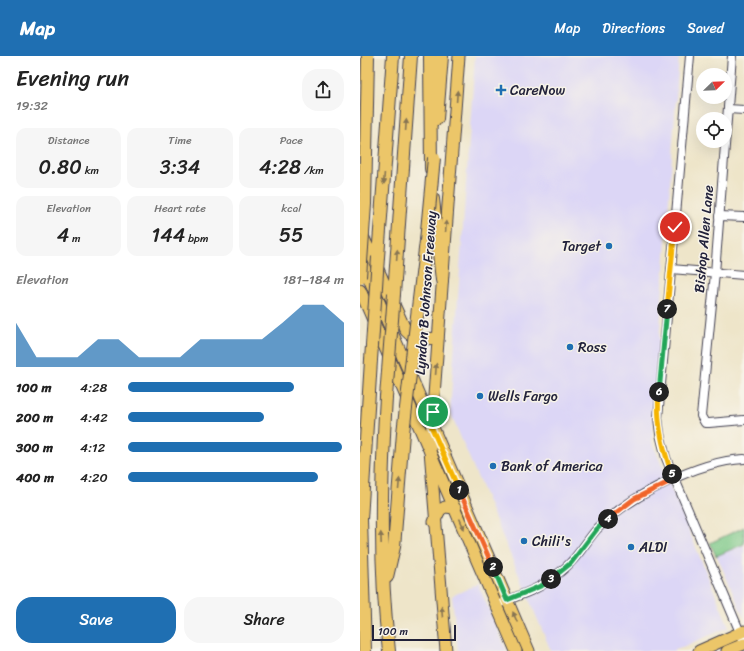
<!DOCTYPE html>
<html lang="en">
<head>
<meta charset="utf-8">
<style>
	:root { --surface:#fff; --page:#f6f6f6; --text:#222; --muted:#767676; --accent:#1f6fb2 }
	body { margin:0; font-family:Sriracha,sans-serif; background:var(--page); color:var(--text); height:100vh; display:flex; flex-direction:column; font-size:15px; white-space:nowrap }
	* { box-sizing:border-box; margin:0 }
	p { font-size:13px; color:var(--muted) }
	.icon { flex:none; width:22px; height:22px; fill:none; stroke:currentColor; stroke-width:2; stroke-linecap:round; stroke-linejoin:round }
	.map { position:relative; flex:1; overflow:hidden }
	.sheet { display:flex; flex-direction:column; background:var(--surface); width:360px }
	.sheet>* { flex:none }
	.needle { width:26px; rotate:67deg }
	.fabs { position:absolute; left:336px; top:12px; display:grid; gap:8px }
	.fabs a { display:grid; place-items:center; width:36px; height:36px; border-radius:50%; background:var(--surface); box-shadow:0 4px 16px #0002; font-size:20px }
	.scale { position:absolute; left:12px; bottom:10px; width:84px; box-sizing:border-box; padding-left:4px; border:2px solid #22223b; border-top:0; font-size:11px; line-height:14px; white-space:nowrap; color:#22223b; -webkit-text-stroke:3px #f7f3e8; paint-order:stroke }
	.pin { position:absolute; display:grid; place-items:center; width:34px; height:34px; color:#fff; margin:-17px; border:2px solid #fff; border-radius:50%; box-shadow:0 1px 4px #0007 }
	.km { position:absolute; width:20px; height:20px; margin:-10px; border-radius:50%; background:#222; color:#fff; font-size:11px; line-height:20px; text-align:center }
	.round { display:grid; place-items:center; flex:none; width:42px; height:42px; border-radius:16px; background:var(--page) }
	.head { display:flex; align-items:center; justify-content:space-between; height:68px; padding:0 16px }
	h1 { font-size:22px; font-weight:600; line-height:30px }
	.stats { display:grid; grid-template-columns:repeat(3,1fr); gap:6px; height:68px; padding:4px 16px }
	.stats div { display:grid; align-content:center; border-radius:10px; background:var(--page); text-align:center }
	.stats b { font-size:20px; font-weight:600 }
	.stats small { font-size:11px; font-weight:400 }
	.stats p { font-size:11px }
	.chart { height:112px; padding:8px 16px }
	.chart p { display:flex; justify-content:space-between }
	.chart svg { width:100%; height:72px; margin-top:4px; fill:var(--accent); opacity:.7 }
	.button { display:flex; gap:8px; margin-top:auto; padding:8px 16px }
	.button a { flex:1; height:46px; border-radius:16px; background:var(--accent); color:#fff; font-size:16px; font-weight:600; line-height:46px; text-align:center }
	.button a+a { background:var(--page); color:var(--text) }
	ul { padding:0 16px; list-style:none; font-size:13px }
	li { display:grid; grid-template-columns:64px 48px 1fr; align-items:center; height:30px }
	li i { height:10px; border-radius:5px; background:var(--accent) }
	header { display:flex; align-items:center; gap:24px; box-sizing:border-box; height:56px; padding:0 20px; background:var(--accent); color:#fff }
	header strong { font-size:19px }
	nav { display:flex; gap:22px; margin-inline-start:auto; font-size:14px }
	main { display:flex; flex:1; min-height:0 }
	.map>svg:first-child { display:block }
	.built { fill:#dcd6f6 }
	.green { fill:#7bc887; stroke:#4e7561 }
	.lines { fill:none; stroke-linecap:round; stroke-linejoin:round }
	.minor-casing { stroke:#413f50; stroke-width:10 }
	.major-casing { stroke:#413f50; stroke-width:13 }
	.highway-casing { stroke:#413f50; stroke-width:14 }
	.minor { stroke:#fff; stroke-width:8 }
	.major { stroke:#ecc669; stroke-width:11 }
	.highway { stroke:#ecc669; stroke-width:12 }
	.highway-bridge-casing { stroke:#413f50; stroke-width:14; stroke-linecap:butt }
	.highway-bridge { stroke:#ecc669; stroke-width:12 }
	.oneway { fill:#877452 }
	.split-1-casing { stroke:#fff; stroke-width:8 }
	.split-2-casing { stroke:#fff; stroke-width:8 }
	.split-3-casing { stroke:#fff; stroke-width:8 }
	.split-4-casing { stroke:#fff; stroke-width:8 }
	.split-5-casing { stroke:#fff; stroke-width:8 }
	.split-6-casing { stroke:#fff; stroke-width:8 }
	.split-7-casing { stroke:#fff; stroke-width:8 }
	.split-8-casing { stroke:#fff; stroke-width:8 }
	.split-1 { stroke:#f5b400; stroke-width:5 }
	.split-2 { stroke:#f0652b; stroke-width:5 }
	.split-3 { stroke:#22a559; stroke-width:5 }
	.split-4 { stroke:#22a559; stroke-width:5 }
	.split-5 { stroke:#f0652b; stroke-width:5 }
	.split-6 { stroke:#f5b400; stroke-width:5 }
	.split-7 { stroke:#22a559; stroke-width:5 }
	.split-8 { stroke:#f5b400; stroke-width:5 }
	.poi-dot { fill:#1f6fb2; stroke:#f7f3e8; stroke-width:1.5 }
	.labels { text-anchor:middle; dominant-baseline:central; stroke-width:3; stroke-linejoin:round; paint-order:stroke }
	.poi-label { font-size:14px; fill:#22223b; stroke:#f7f3e8; text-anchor:start }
	.street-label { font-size:14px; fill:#22223b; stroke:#f7f3e8 }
</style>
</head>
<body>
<header>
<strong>Map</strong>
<nav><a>Map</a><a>Directions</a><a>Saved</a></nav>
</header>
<main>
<section class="sheet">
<div class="head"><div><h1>Evening run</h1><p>19:32</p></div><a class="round"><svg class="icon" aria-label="share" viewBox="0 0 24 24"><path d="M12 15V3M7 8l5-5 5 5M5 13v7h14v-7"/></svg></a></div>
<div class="stats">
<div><p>Distance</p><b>0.80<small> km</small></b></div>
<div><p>Time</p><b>3:34</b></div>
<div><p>Pace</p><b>4:28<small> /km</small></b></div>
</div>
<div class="stats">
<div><p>Elevation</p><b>4<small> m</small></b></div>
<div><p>Heart rate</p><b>144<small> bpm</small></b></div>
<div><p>kcal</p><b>55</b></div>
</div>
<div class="chart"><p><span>Elevation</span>181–184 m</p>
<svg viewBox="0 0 160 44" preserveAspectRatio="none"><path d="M0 44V17L10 38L20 38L30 38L40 27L50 27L60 38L70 38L80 38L90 27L100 27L110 27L120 27L130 17L140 6L150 6L160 17V44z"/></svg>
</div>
<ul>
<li><b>100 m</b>4:28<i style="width:77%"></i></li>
<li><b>200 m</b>4:42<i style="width:63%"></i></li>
<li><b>300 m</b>4:12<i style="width:99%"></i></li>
<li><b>400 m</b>4:20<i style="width:88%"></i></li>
</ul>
<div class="button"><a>Save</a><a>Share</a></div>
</section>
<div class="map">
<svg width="384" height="595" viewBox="0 0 384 595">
	<rect width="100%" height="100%" fill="#f7f3e8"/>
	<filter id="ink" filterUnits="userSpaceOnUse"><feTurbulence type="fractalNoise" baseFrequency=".025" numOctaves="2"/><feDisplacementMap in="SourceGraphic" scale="8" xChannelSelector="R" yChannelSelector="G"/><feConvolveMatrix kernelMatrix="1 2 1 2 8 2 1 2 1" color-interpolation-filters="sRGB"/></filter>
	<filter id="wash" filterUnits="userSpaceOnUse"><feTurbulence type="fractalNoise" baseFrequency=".012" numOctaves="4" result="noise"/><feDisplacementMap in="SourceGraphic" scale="16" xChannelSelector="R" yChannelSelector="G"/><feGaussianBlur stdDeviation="0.9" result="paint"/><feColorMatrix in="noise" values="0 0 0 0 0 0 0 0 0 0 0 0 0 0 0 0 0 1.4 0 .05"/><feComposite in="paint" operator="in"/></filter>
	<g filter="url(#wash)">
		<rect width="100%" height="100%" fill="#eee5c9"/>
		<!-- built -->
		<g class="built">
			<path d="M115 0H319L292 386 369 571 313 595H191L90 356Z"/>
			<path d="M384 489V562L357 500Z"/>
			<path d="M118 528 147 595H98L92 540Z"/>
		</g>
		<!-- green -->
		<path class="green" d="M384 471V488L356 500 350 487Z"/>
	</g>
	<g filter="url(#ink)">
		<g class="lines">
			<!-- minor casing -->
			<g class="minor-casing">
				<g id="minor">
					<path d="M330 0 298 362 300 378 306 402 382 581"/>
					<path d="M372 0 355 217 341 360 345 367H349L384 364"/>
					<path d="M368 53 384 54"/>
					<path d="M359 160 384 161"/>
					<path d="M311 213 384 219"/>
					<path d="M143 546C156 540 173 536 185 527 194 521 204 514 211 506 221 496 228 483 237 473 269 440 339 405 384 403"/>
				</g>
			</g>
			<!-- major casing -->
			<g class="major-casing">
				<g id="major">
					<path d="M2 178 46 275C55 285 65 283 78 282"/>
					<path d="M1 204 169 595"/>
					<path d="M0 234 156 595"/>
					<path d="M74 466 80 454 85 451 95 452"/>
					<path d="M86 595 70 394 99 0"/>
					<path d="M339 595 384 575"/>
					<path d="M367 595 384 588"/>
				</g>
			</g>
			<!-- highway casing -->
			<g class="highway-casing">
				<g id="highway">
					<path d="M70 0 71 113"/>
					<path d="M77 63 82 0"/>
					<path d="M73 143 82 224"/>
					<path d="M18 201 33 0"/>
					<path d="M34 238 51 0"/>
					<path d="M26 341C21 426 19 510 29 595"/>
					<path d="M27 521 34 491 43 377"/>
					<path d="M5 595 1 464 11 304"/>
				</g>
			</g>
			<!-- minor -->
			<use href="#minor" class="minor"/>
			<!-- major -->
			<use href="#major" class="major"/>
			<!-- highway -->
			<use href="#highway" class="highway"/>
			<!-- highway-bridge casing -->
			<g class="highway-bridge-casing">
				<g id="highway-bridge">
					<path d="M0 221 5 148 8 0"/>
					<path d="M11 304 18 201"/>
					<path d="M26 341 34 238"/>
					<path d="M43 377 66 185 74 102"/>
				</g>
			</g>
			<!-- highway-bridge -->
			<use href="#highway-bridge" class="highway-bridge"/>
		</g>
		<!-- one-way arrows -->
		<defs><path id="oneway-solid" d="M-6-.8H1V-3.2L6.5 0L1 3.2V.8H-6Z"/></defs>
		<g class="oneway">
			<use href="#oneway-solid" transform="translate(97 40) rotate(-86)"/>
			<use href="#oneway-solid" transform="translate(46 69) rotate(-86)"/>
			<use href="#oneway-solid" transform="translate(24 123) rotate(94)"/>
			<use href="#oneway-solid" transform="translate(86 170) rotate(-85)"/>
			<use href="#oneway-solid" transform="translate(37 199) rotate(-86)"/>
			<use href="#oneway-solid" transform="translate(76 313) rotate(-86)"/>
			<use href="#oneway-solid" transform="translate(39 428) rotate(-85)"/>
			<use href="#oneway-solid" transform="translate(102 468) rotate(66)"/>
			<use href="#oneway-solid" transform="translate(21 482) rotate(-92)"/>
			<use href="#oneway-solid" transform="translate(82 556) rotate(-95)"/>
			<use href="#oneway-solid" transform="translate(155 561) rotate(-113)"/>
		</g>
	</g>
	<g class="lines" filter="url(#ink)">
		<!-- split-1 casing -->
		<g class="split-1-casing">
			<path id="split-1" d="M73 356 71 370 99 434"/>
		</g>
		<!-- split-2 casing -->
		<g class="split-2-casing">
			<path id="split-2" d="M99 434 133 511"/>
		</g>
		<!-- split-3 casing -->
		<g class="split-3-casing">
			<path id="split-3" d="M133 511 147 544 183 529 191 523"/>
		</g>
		<!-- split-4 casing -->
		<g class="split-4-casing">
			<path id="split-4" d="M191 523 211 507 237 473 248 463"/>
		</g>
		<!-- split-5 casing -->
		<g class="split-5-casing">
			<path id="split-5" d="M248 463 274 443 315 423 312 418"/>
		</g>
		<!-- split-6 casing -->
		<g class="split-6-casing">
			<path id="split-6" d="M299 336C296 365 302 391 312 418"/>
		</g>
		<!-- split-7 casing -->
		<g class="split-7-casing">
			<path id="split-7" d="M299 336 307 253"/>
		</g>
		<!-- split-8 casing -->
		<g class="split-8-casing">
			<path id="split-8" d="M307 253 315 171"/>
		</g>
		<!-- split-1 -->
		<use href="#split-1" class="split-1"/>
		<!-- split-2 -->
		<use href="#split-2" class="split-2"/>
		<!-- split-3 -->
		<use href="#split-3" class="split-3"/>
		<!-- split-4 -->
		<use href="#split-4" class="split-4"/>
		<!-- split-5 -->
		<use href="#split-5" class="split-5"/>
		<!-- split-6 -->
		<use href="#split-6" class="split-6"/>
		<!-- split-7 -->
		<use href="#split-7" class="split-7"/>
		<!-- split-8 -->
		<use href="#split-8" class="split-8"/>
	</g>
	<!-- markers -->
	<g class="poi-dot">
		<path d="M139 28h4v4h4v4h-4v4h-4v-4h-4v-4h4z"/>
		<circle cx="249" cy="190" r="4"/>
		<circle cx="210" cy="291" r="4"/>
		<circle cx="120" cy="340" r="4"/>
		<circle cx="133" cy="410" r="4"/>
		<circle cx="164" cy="485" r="4"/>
		<circle cx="271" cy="491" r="4"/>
	</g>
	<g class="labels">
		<!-- poi labels -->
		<g class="poi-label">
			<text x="150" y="34">CareNow</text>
			<text x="241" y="190" text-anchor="end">Target</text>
			<text x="218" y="291">Ross</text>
			<text x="128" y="340">Wells Fargo</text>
			<text x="141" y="410">Bank of America</text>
			<text x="172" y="485">Chili's</text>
			<text x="279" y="491">ALDI</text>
		</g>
		<!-- street labels -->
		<g class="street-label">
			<text transform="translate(344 183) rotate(-85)">Bishop Allen Lane</text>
			<text transform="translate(66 237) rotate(-86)">Lyndon B Johnson Freeway</text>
		</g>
	</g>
</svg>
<div class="fabs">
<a><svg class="needle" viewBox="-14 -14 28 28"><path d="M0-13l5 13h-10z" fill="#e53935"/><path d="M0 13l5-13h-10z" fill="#767676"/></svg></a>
<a><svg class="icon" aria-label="locate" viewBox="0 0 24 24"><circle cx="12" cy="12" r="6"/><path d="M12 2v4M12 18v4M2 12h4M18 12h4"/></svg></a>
</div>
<div class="scale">100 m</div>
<div class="pin" style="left:73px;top:356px;background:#1e9e55"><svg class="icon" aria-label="arrive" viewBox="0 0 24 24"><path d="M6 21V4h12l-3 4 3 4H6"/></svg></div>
<div class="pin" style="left:315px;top:171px;background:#d93025"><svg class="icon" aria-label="check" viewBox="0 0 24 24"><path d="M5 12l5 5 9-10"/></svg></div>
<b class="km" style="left:99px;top:434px">1</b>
<b class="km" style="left:133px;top:511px">2</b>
<b class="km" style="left:191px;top:523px">3</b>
<b class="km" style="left:248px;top:463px">4</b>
<b class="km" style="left:312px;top:418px">5</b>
<b class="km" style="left:299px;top:336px">6</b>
<b class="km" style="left:307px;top:253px">7</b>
</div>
</main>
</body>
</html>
